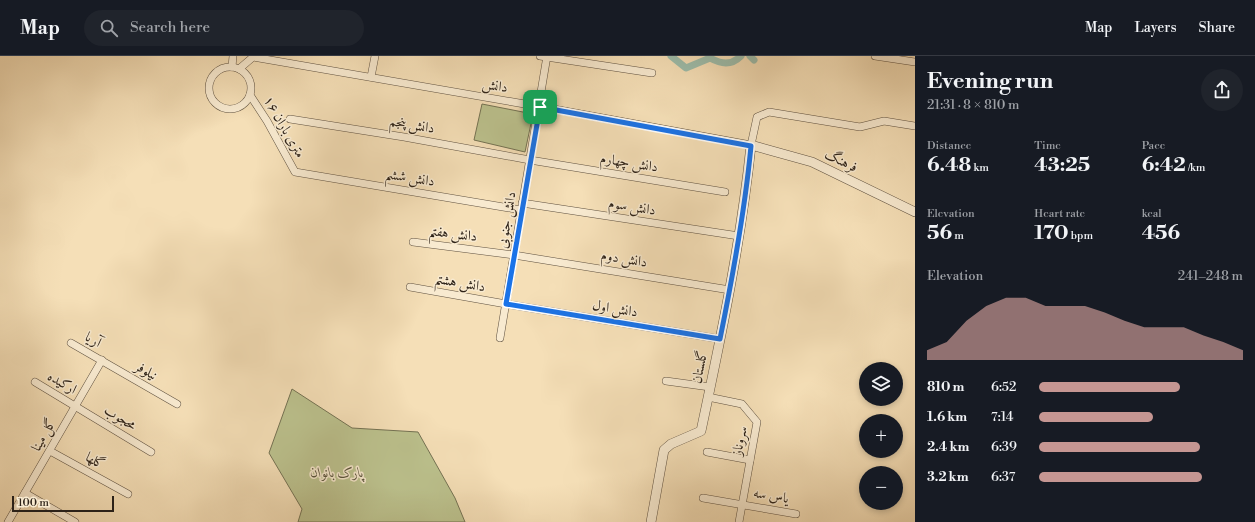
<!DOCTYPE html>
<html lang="en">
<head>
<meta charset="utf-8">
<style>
	:root { --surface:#171b24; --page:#20242c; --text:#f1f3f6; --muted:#9ea1a6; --line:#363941; --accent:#c59692 }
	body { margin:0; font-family:"Libre Bodoni",Amiri,serif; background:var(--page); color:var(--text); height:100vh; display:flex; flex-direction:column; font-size:15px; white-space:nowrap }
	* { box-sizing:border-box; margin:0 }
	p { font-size:13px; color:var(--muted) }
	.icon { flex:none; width:22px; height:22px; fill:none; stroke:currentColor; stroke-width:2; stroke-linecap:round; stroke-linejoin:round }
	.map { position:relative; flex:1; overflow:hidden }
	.side { display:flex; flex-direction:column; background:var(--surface); width:340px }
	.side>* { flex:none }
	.controls { position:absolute; left:859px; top:306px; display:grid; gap:8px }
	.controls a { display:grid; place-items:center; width:44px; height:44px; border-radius:50%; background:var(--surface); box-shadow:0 2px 6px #0003; font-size:20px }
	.scale { position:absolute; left:12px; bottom:10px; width:102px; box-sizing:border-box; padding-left:4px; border:2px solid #2d2218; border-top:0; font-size:11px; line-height:14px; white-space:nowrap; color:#2d2218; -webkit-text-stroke:3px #f8ead0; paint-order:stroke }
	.pin { position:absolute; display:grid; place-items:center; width:34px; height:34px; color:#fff; margin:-17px; border-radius:8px; box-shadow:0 2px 6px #0006 }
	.round { display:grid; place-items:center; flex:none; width:42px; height:42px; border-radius:21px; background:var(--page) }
	.summary { display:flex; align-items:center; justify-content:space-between; height:68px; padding:0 12px }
	h1 { font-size:22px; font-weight:800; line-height:30px }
	.stats { display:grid; grid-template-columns:repeat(3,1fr); gap:6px; height:68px; padding:4px 12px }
	.stats div { display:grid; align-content:center }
	.stats b { font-size:20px; font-weight:800 }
	.stats small { font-size:11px; font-weight:400 }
	.stats p { font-size:11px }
	.chart { height:112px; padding:8px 12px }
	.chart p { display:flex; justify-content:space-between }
	.chart svg { width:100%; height:72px; margin-top:4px; fill:var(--accent); opacity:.7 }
	ul { padding:0 12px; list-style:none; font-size:13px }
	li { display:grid; grid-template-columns:64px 48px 1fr; align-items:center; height:30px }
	li i { height:10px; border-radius:5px; background:var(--accent) }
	header { display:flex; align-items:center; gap:24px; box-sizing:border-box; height:56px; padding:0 20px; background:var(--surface); border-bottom:1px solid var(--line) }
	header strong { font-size:19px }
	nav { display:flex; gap:22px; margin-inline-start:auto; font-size:14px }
	.search { width:280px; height:36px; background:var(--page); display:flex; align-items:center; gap:10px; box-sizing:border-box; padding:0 14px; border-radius:22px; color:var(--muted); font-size:15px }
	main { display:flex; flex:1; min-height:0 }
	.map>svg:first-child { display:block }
	.green { fill:#bcc28e; stroke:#747253 }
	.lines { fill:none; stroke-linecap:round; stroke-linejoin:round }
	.canal { stroke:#9dbdab; stroke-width:7 }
	.minor-casing { stroke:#5f5140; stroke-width:8 }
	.tertiary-casing { stroke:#5f5140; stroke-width:10 }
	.minor { stroke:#f8ead0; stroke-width:7 }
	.tertiary { stroke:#f8ead0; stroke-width:9 }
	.route-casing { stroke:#fff; stroke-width:8 }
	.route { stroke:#1a73e8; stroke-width:5 }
	.labels { text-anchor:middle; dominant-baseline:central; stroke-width:3; stroke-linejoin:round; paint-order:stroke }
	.street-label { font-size:14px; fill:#2d2218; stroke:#f8ead0 }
	.park-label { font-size:14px; font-style:italic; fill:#58523b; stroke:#f8ead0 }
</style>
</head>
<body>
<header>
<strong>Map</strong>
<div class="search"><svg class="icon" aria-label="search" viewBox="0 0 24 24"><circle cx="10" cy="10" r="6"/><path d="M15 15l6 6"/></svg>Search here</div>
<nav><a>Map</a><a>Layers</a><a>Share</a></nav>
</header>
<main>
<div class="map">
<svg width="915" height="466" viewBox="0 0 915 466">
	<rect width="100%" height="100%" fill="#f5dfb7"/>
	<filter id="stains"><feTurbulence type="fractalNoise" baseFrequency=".005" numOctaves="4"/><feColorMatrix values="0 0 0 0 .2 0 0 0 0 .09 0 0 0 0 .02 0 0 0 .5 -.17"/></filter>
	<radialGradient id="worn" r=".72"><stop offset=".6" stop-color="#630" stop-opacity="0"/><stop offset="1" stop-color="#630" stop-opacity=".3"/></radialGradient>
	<!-- green -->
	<g class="green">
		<path d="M482 48 533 58 525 96 474 84Z"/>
		<path d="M292 333 352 372 418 376 455 442 465 466H298L302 453 269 397Z"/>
	</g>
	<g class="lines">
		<!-- canal -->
		<g class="canal">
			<path d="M671 0 686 12 710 2C721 8 731 10 741 0"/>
			<path d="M750 0 754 4"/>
		</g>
		<!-- minor casing -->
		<g class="minor-casing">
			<g id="minor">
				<path d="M540 0 652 17"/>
				<path d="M875 0 915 6"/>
				<circle cx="230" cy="32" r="21"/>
				<path d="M232 11 233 0"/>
				<path d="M239 13 253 1 559 54 751 89 757 61 769 56 860 71 884 65 915 70"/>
				<path d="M371 21 375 0"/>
				<path d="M250 39 267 65 295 116 521 154"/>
				<path d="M290 63 404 81 530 104 725 136"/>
				<path d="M522 147 739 180"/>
				<path d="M413 186 514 199 730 234"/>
				<path d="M410 231 506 248 720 283"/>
				<path d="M500 282 547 0"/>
				<path d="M71 287 177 348"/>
				<path d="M666 325 710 331"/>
				<path d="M35 326 151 396"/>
				<path d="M708 341 742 348 757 366 739 466"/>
				<path d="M50 395 128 438"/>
				<path d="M707 396 750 404"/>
				<path d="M25 437 75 466"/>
				<path d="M703 442 796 458"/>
				<path d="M8 466 102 304"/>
			</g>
		</g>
		<!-- tertiary casing -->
		<g class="tertiary-casing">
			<path id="tertiary" d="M651 466 664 394 671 388 701 375C721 281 741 186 751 89L812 106 915 156"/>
		</g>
		<!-- minor -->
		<use href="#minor" class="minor"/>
		<!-- tertiary -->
		<use href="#tertiary" class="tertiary"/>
	</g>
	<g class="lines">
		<!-- route casing -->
		<g class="route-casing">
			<path id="route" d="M540 51 751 90C745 154 733 219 720 283L506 248Z"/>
		</g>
		<!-- route -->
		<use href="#route" class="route"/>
	</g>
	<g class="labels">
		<!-- street labels -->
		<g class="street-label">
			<text transform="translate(495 30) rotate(10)">دانش</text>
			<text transform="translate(412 69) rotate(10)">دانش پنجم</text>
			<text transform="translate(284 71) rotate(60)">۱۶ متری باران</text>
			<text transform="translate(841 105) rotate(26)">فرهنگ</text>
			<text transform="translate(629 107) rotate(9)">دانش چهارم</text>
			<text transform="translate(410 122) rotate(9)">دانش ششم</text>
			<text transform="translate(632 151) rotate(9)">دانش سوم</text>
			<text transform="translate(507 164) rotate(-81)">دانش جنوبی</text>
			<text transform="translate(453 178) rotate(7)">دانش هفتم</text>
			<text transform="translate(624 203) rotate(9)">دانش دوم</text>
			<text transform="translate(460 227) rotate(10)">دانش هشتم</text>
			<text transform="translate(615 253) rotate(9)">دانش اول</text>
			<text transform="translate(93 284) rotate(30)">آریا</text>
			<text transform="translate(700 311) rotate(-79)">گلستان</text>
			<text transform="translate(146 315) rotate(30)">نیلوفر</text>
			<text transform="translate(62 327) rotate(30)">ارکیده</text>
			<text transform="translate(120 362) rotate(31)">محجوب</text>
			<text transform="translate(44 379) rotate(-60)">گل مینا</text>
			<text transform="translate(740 385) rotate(-78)">سروناز</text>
			<text transform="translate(95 405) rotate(29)">گلها</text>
			<text transform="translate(771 440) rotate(10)">یاس سه</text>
		</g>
		<!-- park labels -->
		<g class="park-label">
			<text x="337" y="417">پارک بانوان</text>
		</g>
	</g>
	<rect width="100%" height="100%" filter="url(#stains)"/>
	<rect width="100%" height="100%" fill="url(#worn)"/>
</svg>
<div class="controls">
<a><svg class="icon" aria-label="layers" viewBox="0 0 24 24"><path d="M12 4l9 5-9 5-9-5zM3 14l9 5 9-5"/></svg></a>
<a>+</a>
<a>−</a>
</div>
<div class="scale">100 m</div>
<div class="pin" style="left:540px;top:51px;background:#1e9e55"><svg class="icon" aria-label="arrive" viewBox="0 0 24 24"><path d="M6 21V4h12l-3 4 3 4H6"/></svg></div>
</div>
<section class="side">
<div class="summary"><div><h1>Evening run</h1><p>21:31 · 8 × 810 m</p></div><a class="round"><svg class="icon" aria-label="share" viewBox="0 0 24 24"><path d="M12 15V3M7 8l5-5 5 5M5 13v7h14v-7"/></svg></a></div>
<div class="stats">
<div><p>Distance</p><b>6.48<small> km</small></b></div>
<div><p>Time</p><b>43:25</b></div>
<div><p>Pace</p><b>6:42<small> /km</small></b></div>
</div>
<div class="stats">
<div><p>Elevation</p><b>56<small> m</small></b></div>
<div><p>Heart rate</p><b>170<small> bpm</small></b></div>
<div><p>kcal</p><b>456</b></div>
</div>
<div class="chart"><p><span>Elevation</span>241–248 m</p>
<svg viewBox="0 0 160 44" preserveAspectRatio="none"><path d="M0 44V38L10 33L20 20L30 11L40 6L50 6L60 11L70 11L80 11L90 15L100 20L110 24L120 24L130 24L140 29L150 33L160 38V44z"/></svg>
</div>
<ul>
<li><b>810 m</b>6:52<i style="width:69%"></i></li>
<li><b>1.6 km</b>7:14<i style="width:56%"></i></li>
<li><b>2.4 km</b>6:39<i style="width:79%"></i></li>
<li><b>3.2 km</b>6:37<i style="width:80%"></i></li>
</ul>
</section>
</main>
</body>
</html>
